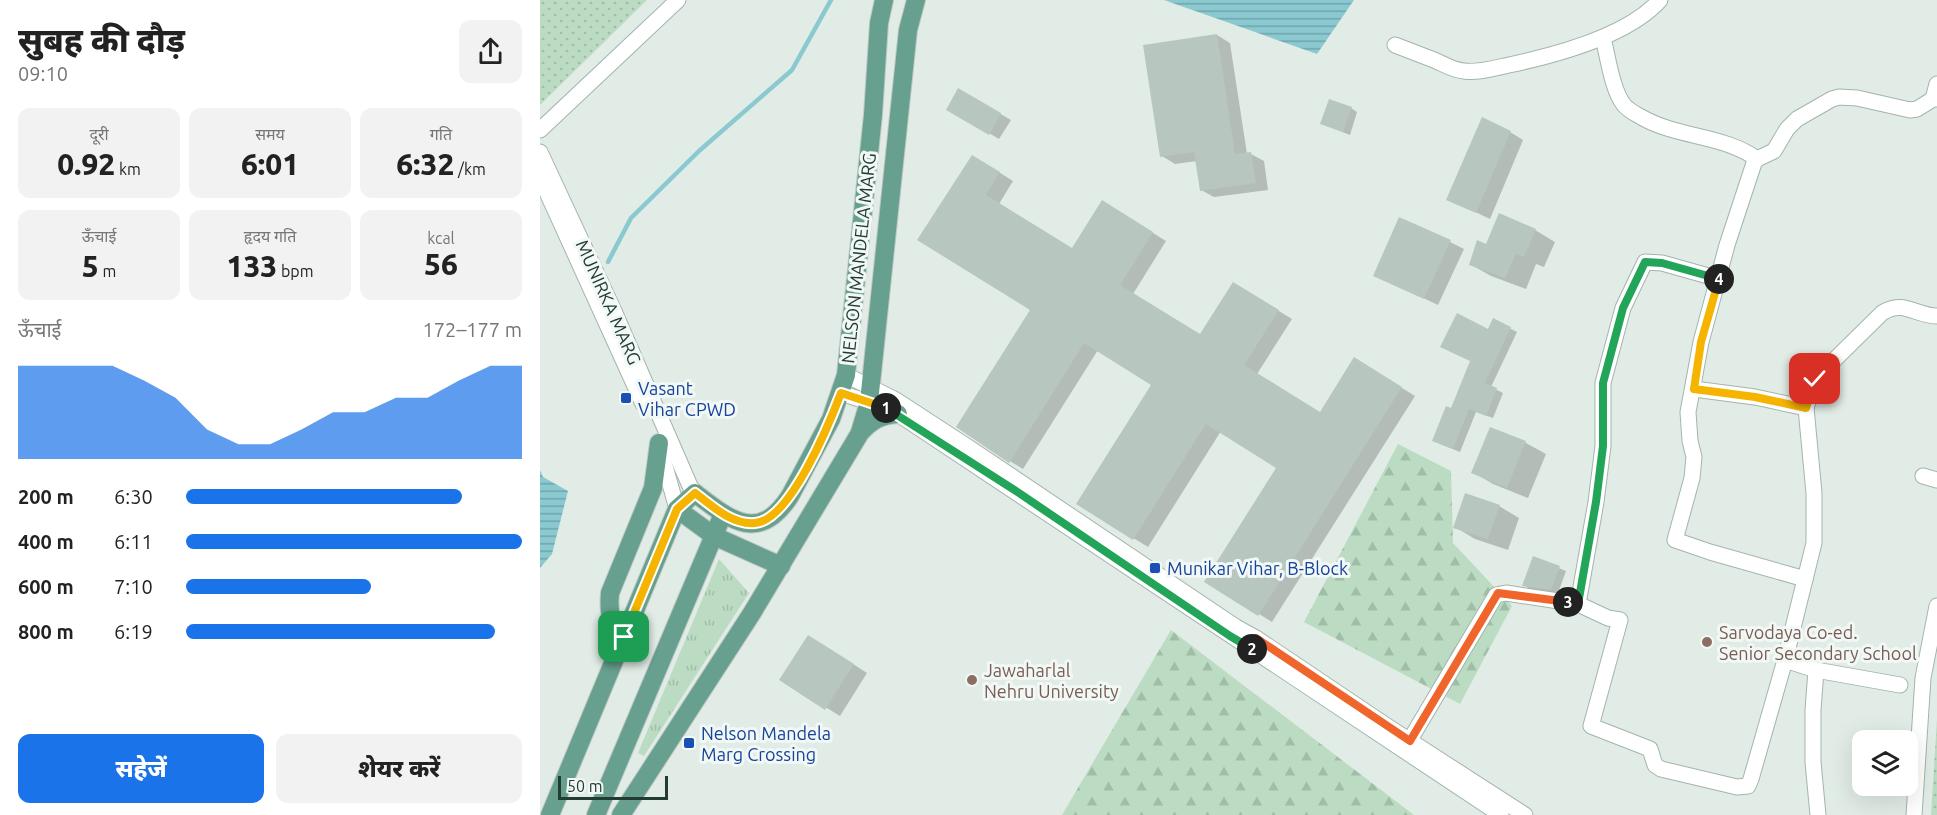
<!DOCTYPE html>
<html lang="hi">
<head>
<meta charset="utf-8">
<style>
	:root { --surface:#fff; --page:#f2f2f2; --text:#222; --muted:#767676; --accent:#1a73e8 }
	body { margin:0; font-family:Ubuntu,"Noto Sans Devanagari",sans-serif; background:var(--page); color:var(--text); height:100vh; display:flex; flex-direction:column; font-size:22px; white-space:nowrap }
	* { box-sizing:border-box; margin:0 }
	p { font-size:20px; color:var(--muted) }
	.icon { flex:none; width:33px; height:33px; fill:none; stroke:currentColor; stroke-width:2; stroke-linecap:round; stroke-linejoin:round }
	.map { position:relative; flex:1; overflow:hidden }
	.side { display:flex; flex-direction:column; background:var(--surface); width:540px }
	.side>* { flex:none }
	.fabs { position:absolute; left:1312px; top:730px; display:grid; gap:12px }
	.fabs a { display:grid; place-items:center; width:66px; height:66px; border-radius:12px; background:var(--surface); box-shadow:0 6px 24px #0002; font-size:30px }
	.scale { position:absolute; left:18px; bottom:15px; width:110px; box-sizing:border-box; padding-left:6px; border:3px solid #223c34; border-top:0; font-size:16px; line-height:21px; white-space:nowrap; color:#223c34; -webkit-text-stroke:4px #f2f8f5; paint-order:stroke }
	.pin { position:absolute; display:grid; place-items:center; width:51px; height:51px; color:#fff; margin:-26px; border-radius:12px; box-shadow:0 3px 9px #0006 }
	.km { position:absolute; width:30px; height:30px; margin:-15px; border-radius:50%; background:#222; color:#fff; font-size:16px; line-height:30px; text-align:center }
	.round { display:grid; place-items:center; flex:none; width:63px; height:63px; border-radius:12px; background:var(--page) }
	.overview { display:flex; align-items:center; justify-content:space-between; height:102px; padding:0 18px }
	h1 { font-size:33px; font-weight:800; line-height:45px }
	.stats { display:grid; grid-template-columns:repeat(3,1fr); gap:9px; height:102px; padding:6px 18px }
	.stats div { display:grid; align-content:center; border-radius:12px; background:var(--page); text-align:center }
	.stats b { font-size:30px; font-weight:800 }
	.stats small { font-size:16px; font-weight:400 }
	.stats p { font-size:16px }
	.chart { height:168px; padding:12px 18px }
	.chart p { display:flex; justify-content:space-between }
	.chart svg { width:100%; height:108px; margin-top:6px; fill:var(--accent); opacity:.7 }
	.cta { display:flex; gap:12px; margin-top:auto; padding:12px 18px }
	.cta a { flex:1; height:69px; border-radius:12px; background:var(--accent); color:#fff; font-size:24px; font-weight:800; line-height:69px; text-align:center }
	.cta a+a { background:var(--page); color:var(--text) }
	ul { padding:0 18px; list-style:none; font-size:20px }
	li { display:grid; grid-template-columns:96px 72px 1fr; align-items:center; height:45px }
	li i { height:15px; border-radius:8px; background:var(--accent) }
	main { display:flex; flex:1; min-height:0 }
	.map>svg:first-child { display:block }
	.grass { fill:url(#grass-tufts) }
	.forest { fill:url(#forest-firs) }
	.park { fill:url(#park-dots) }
	.water { fill:url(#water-rules) }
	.shadow { fill:#0003 }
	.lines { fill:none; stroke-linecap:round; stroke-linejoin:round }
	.stream { stroke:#8ac9d0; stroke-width:4.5 }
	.building { fill:#b7c6bf }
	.minor-casing { stroke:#a4b4ad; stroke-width:17 }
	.major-casing { stroke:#c1c8c6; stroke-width:20 }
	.minor { stroke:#fff; stroke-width:15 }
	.major { stroke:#67a08e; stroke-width:18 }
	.split-1-casing { stroke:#fff; stroke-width:12 }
	.split-2-casing { stroke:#fff; stroke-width:12 }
	.split-3-casing { stroke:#fff; stroke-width:12 }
	.split-4-casing { stroke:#fff; stroke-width:12 }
	.split-5-casing { stroke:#fff; stroke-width:12 }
	.split-1 { stroke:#f5b400; stroke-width:8 }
	.split-2 { stroke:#22a559; stroke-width:8 }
	.split-3 { stroke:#f0652b; stroke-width:8 }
	.split-4 { stroke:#22a559; stroke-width:8 }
	.split-5 { stroke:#f5b400; stroke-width:8 }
	.transit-dot { fill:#1a4fb4; stroke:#f2f8f5; stroke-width:2 }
	.education-dot { fill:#8d6e63; stroke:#f2f8f5; stroke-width:2 }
	.labels { text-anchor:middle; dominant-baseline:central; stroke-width:6; stroke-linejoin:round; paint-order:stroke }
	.street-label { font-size:18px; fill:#223c34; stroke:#f2f8f5 }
	.transit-label { font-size:18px; fill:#164399; stroke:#f2f8f5; text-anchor:start }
	.education-label { font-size:18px; fill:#785e54; stroke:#f2f8f5; text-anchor:start }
</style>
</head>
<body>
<main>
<section class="side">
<div class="overview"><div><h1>सुबह की दौड़</h1><p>09:10</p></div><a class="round"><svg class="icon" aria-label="share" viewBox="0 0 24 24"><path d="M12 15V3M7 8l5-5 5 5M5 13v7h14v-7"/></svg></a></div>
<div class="stats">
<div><p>दूरी</p><b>0.92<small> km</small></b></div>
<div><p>समय</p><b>6:01</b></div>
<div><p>गति</p><b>6:32<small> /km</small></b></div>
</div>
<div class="stats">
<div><p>ऊँचाई</p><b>5<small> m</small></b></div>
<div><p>हृदय गति</p><b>133<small> bpm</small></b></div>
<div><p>kcal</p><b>56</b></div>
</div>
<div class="chart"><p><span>ऊँचाई</span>172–177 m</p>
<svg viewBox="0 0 160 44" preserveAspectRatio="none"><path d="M0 44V6L10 6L20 6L30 6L40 12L50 19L60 32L70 38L80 38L90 32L100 25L110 25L120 19L130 19L140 12L150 6L160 6V44z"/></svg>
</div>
<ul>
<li><b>200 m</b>6:30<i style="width:82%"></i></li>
<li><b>400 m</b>6:11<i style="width:100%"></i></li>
<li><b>600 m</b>7:10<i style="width:55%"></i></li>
<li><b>800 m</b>6:19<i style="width:92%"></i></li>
</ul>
<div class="cta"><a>सहेजें</a><a>शेयर करें</a></div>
</section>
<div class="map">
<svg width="1397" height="815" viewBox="0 0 1397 815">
	<defs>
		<pattern id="grass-tufts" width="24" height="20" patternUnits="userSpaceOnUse" patternTransform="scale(1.5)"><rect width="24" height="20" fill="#bbdcc2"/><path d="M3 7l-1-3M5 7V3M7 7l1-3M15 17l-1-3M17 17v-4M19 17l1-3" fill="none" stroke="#a0bea7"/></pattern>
		<pattern id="forest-firs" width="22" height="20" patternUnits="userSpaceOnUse" patternTransform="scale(1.5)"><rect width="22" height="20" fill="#bbdcc2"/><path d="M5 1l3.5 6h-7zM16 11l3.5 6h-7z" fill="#a0bea7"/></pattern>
		<pattern id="park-dots" width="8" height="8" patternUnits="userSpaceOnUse" patternTransform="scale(1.5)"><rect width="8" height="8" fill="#bbdcc2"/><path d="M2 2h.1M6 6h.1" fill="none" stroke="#a0bea7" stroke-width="1.8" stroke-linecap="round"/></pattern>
		<pattern id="water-rules" width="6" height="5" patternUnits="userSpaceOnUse" patternTransform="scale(1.5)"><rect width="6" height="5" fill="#8ac9d0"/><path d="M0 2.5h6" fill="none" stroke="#70a4aa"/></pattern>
	</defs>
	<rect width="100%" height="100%" fill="#e1ece6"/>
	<!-- grass -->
	<path class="grass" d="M179 559 209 593 104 756 98 753Z"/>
	<!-- forest -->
	<g class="forest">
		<path d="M858 444 911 471 913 543 972 606 920 704 764 622Z"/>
		<path d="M631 630 874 815H522Z"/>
	</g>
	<!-- park -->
	<g class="park">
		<path d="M0 0H107L0 105Z"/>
		<path d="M1397 719V815H1391Z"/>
	</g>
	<!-- water -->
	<g class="water">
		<path d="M624 0H814L777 54Z"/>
		<path d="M0 470 3 477 28 491 12 554 0 568Z"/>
	</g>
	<!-- shadow -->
	<g class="shadow">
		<path d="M677 35 690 43 707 154H711L724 161 728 190 674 197 661 190 657 161 635 164 622 156Z"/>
		<path d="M419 90 471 120 459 139 408 109Z"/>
		<path d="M811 108 817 112 810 135 782 124Z"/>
		<path d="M970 132 983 140 950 219 908 199Z"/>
		<path d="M446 164 473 181 459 204 532 250 576 210 626 241 593 294 661 336 707 292 752 319 717 374 780 413 828 367 875 396 732 622 719 614 738 467 681 431 608 547 538 504 613 384 558 350 483 469 470 461 492 310 379 240Z"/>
		<path d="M995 230 1015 242 1004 267 996 264 986 289 951 276 930 264 947 246Z"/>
		<path d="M910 242 924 249 898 305 835 275Z"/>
		<path d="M954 320 977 332 951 387 963 393 953 418 936 412 920 452 900 444 912 410Z"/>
		<path d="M951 428 986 443 1006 454 988 498 953 484 933 472Z"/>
		<path d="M959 506 979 518 968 550 935 539 915 527Z"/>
		<path d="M994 558 1026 571 1018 593 990 589 984 585Z"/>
		<path d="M282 644 327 673 300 716 241 680Z"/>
	</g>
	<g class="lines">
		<!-- stream -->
		<path class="stream" d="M68 262 91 218 159 151 252 70 291 0"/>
	</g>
	<!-- building -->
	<g class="building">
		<path d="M677 34 695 154 711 152 716 183 660 191 654 152 620 157 603 45Z"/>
		<path d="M418 88 461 113 449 135 406 110Z"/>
		<path d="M789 99 812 107 803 132 780 124Z"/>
		<path d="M942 117 971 131 936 213 906 200Z"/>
		<path d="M432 155 460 172 446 195 532 248 562 200 613 232 580 285 660 334 693 282 739 310 704 365 780 412 814 357 862 387 718 616 664 582 736 468 666 424 593 540 536 504 611 385 544 343 469 463 416 427 490 310 377 240Z"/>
		<path d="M959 213 996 229 984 257 976 254 965 278 929 265 937 240 946 244Z"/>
		<path d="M859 217 911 240 884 299 833 276Z"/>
		<path d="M917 313 948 329 953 318 971 327 945 383 957 388 946 416 929 409 913 449 892 441 906 406 911 408 930 361 900 347Z"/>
		<path d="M950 427 986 441 967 488 931 473Z"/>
		<path d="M925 493 960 505 948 539 913 528Z"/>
		<path d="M993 556 1020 566 1011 590 982 586Z"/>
		<path d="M268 635 314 664 285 710 239 680Z"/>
	</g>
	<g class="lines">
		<!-- minor casing -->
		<g class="minor-casing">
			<g id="minor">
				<path d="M1063 38C1068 57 1072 90 1084 105 1089 111 1096 114 1103 118 1139 138 1184 135 1217 159"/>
				<path d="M855 45C868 50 881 55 894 60 904 64 912 70 924 71 938 73 955 68 969 65 1016 55 1088 36 1120 0"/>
				<path d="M1393 99 1397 84"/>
				<path d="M0 130 138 0"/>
				<path d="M0 152 74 311 150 486 155 493"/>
				<path d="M0 177 103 404"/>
				<path d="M306 375 356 400 425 445 696 627 716 638 847 726 985 815"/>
				<path d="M301 393 349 409 358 414 961 815"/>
				<path d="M1266 408 1275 379 1342 313C1364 299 1375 316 1397 316"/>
				<path d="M120 448 137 509"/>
				<path d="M1383 476 1397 480"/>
				<path d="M1265 579 1170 552 1135 540 1152 478 1154 457 1150 441 1148 412 1161 342 1187 245 1214 163 1217 159 1234 151 1247 129 1257 119 1292 99 1299 97 1317 98 1370 110 1377 109 1393 99H1397"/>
				<path d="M1038 604 1056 502 1063 446V383L1083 308 1105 262 1122 263 1179 279"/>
				<path d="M1245 660 1276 670 1360 685"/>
				<path d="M1276 670 1273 710V762L1278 815"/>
				<path d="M864 750 956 595 966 593 1038 604 1068 618 1080 620 1051 726 1110 749 1115 765 1121 769 1197 787 1208 786 1211 779 1245 660 1274 543V493L1266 408 1215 397 1154 389"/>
				<path d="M1374 815 1383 678 1397 606"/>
			</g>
		</g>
		<!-- major casing -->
		<g class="major-casing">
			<g id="major">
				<path d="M320 432 329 402 368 30 376 0"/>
				<path d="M137 509 174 536 241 566"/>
				<path d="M84 637C71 619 68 616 70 593L113 488 119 443"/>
				<path d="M10 815 137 509 155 493C190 520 219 544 250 496L291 419 306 375 333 115 339 23 344 0"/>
				<path d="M56 815 183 514"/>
				<path d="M81 815 212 613 320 433C331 421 340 415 358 414"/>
			</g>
		</g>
		<!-- minor -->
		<use href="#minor" class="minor"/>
		<!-- major -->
		<use href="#major" class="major"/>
	</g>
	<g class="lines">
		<!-- split-1 casing -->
		<g class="split-1-casing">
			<path id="split-1" d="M84 637 137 509 155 493C172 506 192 525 215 523 250 521 290 422 301 393L346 408"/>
		</g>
		<!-- split-2 casing -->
		<g class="split-2-casing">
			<path id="split-2" d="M346 408 479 493 690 636 712 649"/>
		</g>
		<!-- split-3 casing -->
		<g class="split-3-casing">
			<path id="split-3" d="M712 649 716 638 870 741 958 593 1028 602"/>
		</g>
		<!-- split-4 casing -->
		<g class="split-4-casing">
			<path id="split-4" d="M1028 602 1038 604 1056 502 1063 446V383L1083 308 1105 262 1122 263 1179 279"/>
		</g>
		<!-- split-5 casing -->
		<g class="split-5-casing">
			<path id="split-5" d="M1179 279 1161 342 1154 389 1215 397 1266 408 1275 379"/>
		</g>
		<!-- split-1 -->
		<use href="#split-1" class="split-1"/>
		<!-- split-2 -->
		<use href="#split-2" class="split-2"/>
		<!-- split-3 -->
		<use href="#split-3" class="split-3"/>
		<!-- split-4 -->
		<use href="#split-4" class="split-4"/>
		<!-- split-5 -->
		<use href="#split-5" class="split-5"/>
	</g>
	<!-- markers -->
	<g class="transit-dot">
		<rect x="80" y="392" width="12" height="12" rx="3"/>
		<rect x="609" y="562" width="12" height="12" rx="3"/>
		<rect x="143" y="737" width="12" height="12" rx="3"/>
	</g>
	<g class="education-dot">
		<circle cx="1167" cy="642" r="6"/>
		<circle cx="432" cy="680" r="6"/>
	</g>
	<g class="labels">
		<!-- street labels -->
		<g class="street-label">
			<text transform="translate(318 258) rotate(-84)">NELSON MANDELA MARG</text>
			<text transform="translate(69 302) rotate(66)">MUNIRKA MARG</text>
		</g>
		<!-- transit labels -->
		<g class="transit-label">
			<text x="98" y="388">Vasant<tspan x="98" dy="21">Vihar CPWD</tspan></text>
			<text x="627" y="568">Munikar Vihar, B-Block</text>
			<text x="161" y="733">Nelson Mandela<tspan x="161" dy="21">Marg Crossing</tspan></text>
		</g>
		<!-- education labels -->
		<g class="education-label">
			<text x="1179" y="632">Sarvodaya Co-ed.<tspan x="1179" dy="21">Senior Secondary School</tspan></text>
			<text x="444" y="670">Jawaharlal<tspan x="444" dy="21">Nehru University</tspan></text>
		</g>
	</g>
</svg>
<div class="fabs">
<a><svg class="icon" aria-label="layers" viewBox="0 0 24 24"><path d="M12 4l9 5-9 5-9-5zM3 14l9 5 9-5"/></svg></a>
</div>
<div class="scale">50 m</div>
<div class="pin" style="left:84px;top:637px;background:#1e9e55"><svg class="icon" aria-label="arrive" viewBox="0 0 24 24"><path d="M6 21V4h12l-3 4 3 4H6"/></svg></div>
<div class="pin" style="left:1275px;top:379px;background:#d93025"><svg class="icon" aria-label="check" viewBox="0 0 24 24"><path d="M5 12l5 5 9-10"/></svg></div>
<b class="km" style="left:346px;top:408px">1</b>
<b class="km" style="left:712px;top:649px">2</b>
<b class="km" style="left:1028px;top:602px">3</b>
<b class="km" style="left:1179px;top:279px">4</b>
</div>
</main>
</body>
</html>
